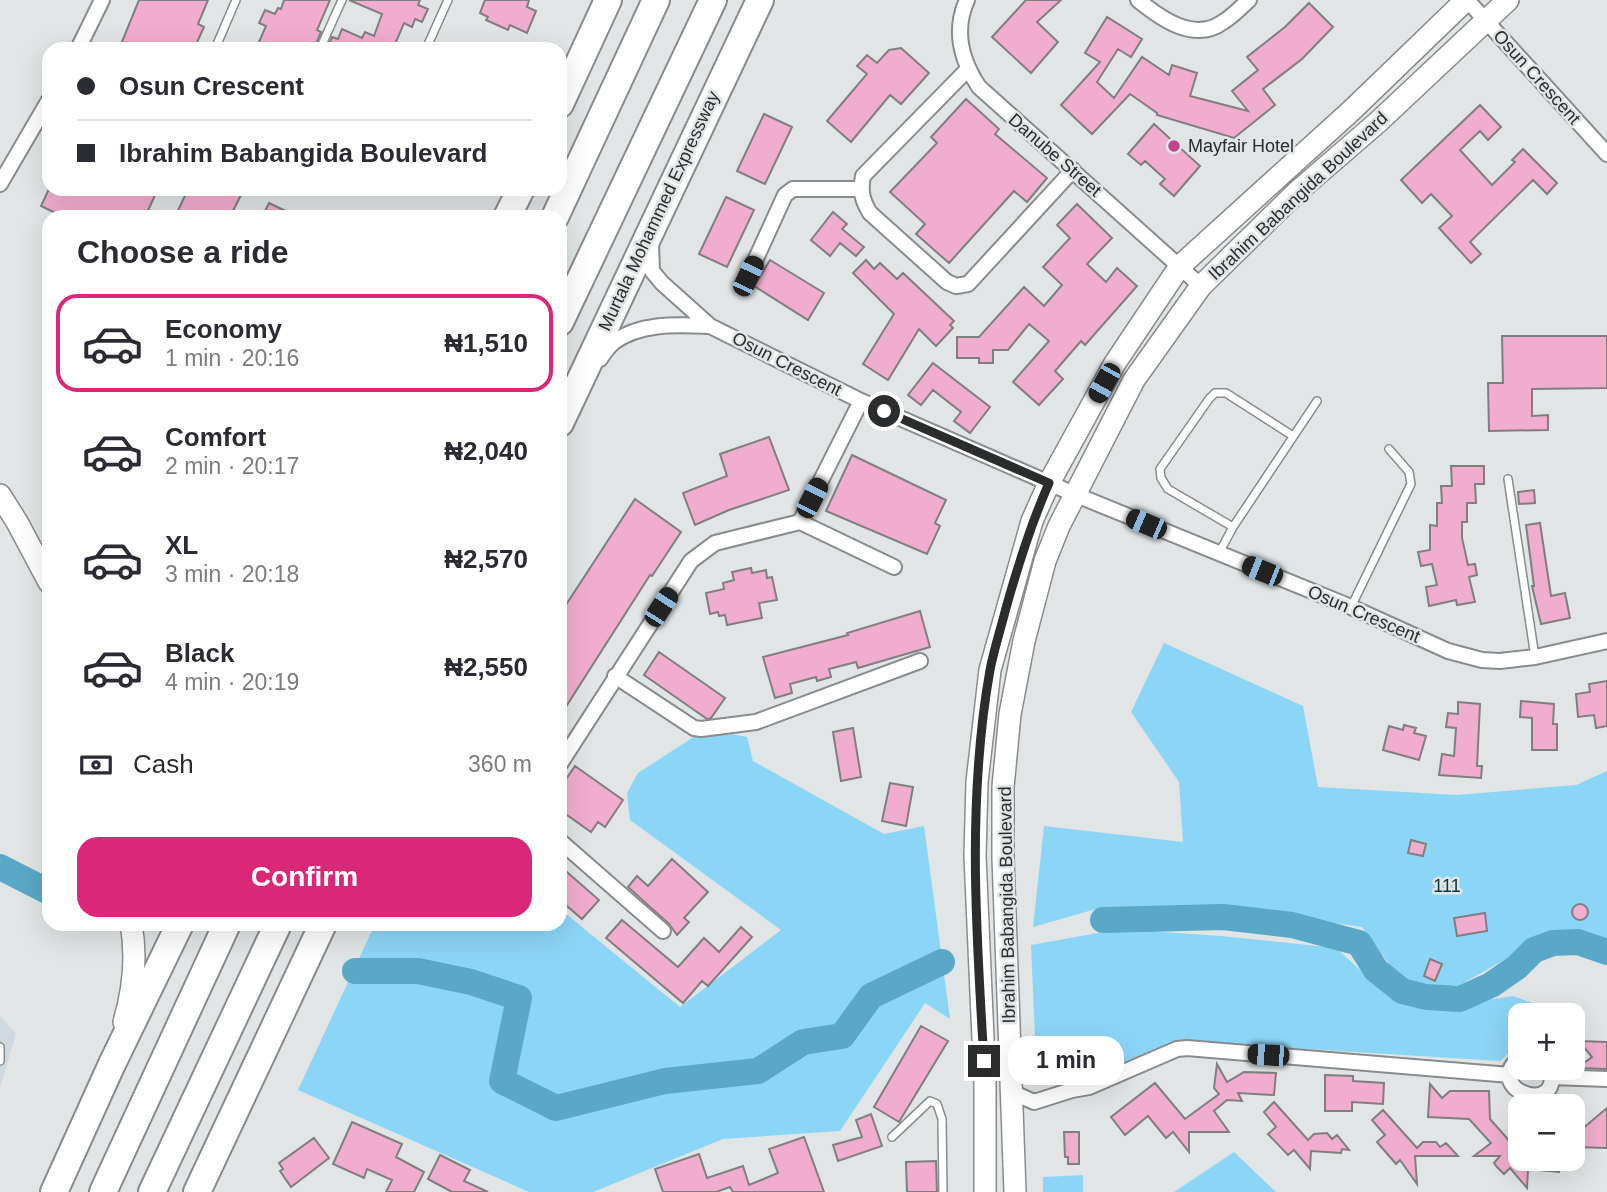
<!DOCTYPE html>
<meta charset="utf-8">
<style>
:root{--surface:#fff;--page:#f2f2f3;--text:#2b2b33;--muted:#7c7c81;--line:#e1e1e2;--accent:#db2777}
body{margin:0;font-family:Arial,sans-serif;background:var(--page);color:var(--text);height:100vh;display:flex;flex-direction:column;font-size:26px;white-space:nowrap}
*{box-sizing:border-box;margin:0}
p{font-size:23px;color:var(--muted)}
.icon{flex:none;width:38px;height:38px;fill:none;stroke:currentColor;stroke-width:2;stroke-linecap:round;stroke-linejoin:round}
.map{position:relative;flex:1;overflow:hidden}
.sheet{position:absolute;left:42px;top:210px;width:525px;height:721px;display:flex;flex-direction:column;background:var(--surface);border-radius:21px;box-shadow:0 7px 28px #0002}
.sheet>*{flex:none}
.hud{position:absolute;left:42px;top:42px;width:525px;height:154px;border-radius:21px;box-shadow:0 7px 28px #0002;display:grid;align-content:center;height:154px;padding:0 35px;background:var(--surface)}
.controls{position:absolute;left:1508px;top:1003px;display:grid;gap:14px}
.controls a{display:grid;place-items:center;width:77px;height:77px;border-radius:14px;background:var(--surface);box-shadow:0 7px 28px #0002;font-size:35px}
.end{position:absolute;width:32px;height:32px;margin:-16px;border:9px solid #2b2c2d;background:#fff;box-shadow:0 0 0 4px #fff}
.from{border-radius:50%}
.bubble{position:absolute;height:49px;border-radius:21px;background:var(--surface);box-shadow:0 7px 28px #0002;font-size:23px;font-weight:800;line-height:49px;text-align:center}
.car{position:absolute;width:21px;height:42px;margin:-21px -10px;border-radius:9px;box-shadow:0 0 5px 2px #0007;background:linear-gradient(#222 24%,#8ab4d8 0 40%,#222 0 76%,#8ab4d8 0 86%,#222 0)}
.hud b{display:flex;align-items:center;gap:24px;height:66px;font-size:26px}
.hud b+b{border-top:2px solid var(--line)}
.hud i{width:18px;height:18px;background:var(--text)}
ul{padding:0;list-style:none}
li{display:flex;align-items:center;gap:21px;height:98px;margin:0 14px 10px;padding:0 21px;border:4px solid transparent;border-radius:21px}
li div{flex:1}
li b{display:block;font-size:26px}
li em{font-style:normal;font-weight:800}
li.selected{border-color:var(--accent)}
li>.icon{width:63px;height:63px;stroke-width:1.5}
h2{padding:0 35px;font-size:32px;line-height:84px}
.pay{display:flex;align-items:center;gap:18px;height:77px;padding:0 35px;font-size:26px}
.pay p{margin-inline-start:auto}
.cta{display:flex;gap:14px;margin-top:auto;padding:14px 35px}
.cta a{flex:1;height:80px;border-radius:21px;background:var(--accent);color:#fff;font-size:28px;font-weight:800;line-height:80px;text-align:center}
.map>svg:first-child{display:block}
.built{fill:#cfd9de}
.green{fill:#8bd6f7}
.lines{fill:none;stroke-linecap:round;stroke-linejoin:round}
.river{stroke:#5aa8c8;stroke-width:26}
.building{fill:#f1adcd;stroke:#817e7f;stroke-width:2}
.lane-casing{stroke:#898c8e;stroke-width:10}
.street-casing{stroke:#898c8e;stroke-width:18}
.secondary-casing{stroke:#898c8e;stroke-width:24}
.highway-casing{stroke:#898c8e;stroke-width:30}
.lane{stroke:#fff;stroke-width:7}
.street{stroke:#fff;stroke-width:14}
.secondary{stroke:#fff;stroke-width:21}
.highway{stroke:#fff;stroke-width:26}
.route{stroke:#2b2c2d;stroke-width:9}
.poi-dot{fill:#c5438c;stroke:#e1e5e6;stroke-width:2.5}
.labels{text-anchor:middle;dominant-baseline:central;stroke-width:5;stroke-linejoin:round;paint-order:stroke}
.street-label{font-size:18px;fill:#2b2c2d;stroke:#e1e5e6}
.poi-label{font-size:18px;fill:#2b2c2d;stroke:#e1e5e6;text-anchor:start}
.park-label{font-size:18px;fill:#103442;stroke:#e1e5e6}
</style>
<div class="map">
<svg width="1607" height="1192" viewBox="0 0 1607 1192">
<rect width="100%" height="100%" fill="#e1e5e6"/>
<path class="built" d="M0 1016 16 1034 0 1087Z"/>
<path class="green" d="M1164 643 1303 706 1318 787 1457 795 1576 785 1607 771V941L1553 932 1460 985 1421 988 1395 972 1362 927 1220 906 1103 907 1033 927 1044 826 1183 842 1179 782 1131 712Z
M706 729 747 737 753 761 884 834 924 826 950 1019 925 1003 840 1131 723 1139 593 1192H529L298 1090 375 924H560V909L680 1007 781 930 630 820 627 793 638 773Z
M1120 929 1221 936 1336 948 1369 978 1424 1010 1513 996 1565 1015H1521V1044L1500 1061 1179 1041 1090 1075 1037 1084 1031 945Z
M1234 1152 1276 1192H1174Z
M1083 1175V1192H1043V1177Z"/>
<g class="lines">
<path class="river" d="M0 867 49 892
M1103 920 1223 917 1292 925 1359 943 1376 970 1402 991 1426 997 1460 999 1491 985 1517 967 1534 950 1553 943 1578 942 1607 952
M355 971H418L471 982 519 998 502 1081 556 1108 665 1081 758 1071 803 1042 842 1036 871 996 942 962"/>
</g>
<path class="building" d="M139 0H208L198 24 204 27 194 49H119Z
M284 0H330L317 30 321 32 314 49H256L266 26 259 23 265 10 275 14 278 8 281 9Z
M349 0H420L418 5 428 9 422 22 415 19 412 27 404 23 393 49H327L332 37 338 39 342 29 362 38 365 32 374 36 382 14Z
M485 0H529L527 7 536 11 527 33 510 25 508 30 486 20 488 17 480 13Z
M1026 0H1061L1037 22 1058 42 1031 73 992 37Z
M1309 3 1333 27 1302 59 1263 89 1275 105 1234 138 1157 115V113L1130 94 1092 134 1061 105 1100 62 1085 53 1107 17 1142 39 1131 57 1118 49 1097 82 1114 98 1142 57 1169 75 1172 65 1197 73 1190 96 1248 111 1232 91 1258 70 1247 57 1285 27Z
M901 48 929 73 901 104 890 95 851 142 827 121 867 74 857 66 867 55 877 63 889 50Z
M966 99 999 129 995 134 1047 178 1027 202 1014 191 949 263 916 234 925 224 890 192 937 143 931 137Z
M1480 105 1501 127 1488 140 1480 131 1460 150 1492 185 1515 162 1512 160 1523 149 1557 183 1547 194 1533 180 1470 242 1481 254 1471 263 1439 228 1452 216 1431 194 1422 203 1401 180Z
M764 114 792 127 765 184 737 171Z
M1154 124 1200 166 1174 196 1160 184 1165 179 1145 161 1141 165 1128 154Z
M49 189H158L145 217 132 213 130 217H64L41 206Z
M188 189H244L230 217H175Z
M726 197 754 210 727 267 699 254Z
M269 203 298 217H262Z
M1077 204 1112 238 1087 264 1106 282 1117 268 1137 286 1085 345 1081 341 1055 371 1063 379 1039 405 1013 382 1049 341 1029 324 1008 350H993V363H979V358H957V337H979L1024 287 1044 306 1062 285 1043 267 1070 238 1057 225Z
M833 212 847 224 842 229 864 247 856 256 840 243 830 256 811 240Z
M770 260 824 293 808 320 754 286Z
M866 260 874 269 880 263 897 279 903 273 954 321 950 325 953 328 936 346 919 329 888 380 863 364 894 314 853 273Z
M1502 336H1607V388L1532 389V416L1548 415V430L1489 431 1488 383H1503Z
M933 363 990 407 970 433 954 421 961 412 933 390 921 405 908 395Z
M769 437 789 490 729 510 695 525 683 493 727 476 720 454Z
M852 455 946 500 935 523 940 526 927 554 826 511Z
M1451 466H1484V484H1475L1476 503H1467V522H1462V538L1468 565 1475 564 1477 575 1469 577 1475 602 1457 605 1456 600 1429 606 1426 587 1437 585 1432 564 1421 566 1418 552 1430 550V525L1437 526V503H1442L1441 486H1452Z
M1534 490 1535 503 1519 504 1518 492Z
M635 499 681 532 652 576 650 575 560 716V614Z
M1540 523 1551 596 1565 593 1570 618 1541 624 1532 586H1534L1526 525Z
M751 568 752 573 766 570 767 578 772 577 777 600 759 603 762 618 727 625 725 615 719 616 718 612 710 614 706 593 724 589 723 583 734 580 732 572Z
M920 611 930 647 858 668 856 662 829 669 831 677 817 681 816 677 790 684 792 693 775 698 763 657 848 635 847 633Z
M659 652 725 698 711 718 707 719 644 675Z
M1607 681V726L1596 728 1594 715 1578 717 1576 694 1590 692 1589 684Z
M1521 701 1554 704 1553 724H1557V750H1532V718L1520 717Z
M1458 702 1480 704 1477 766H1482L1481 778 1439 775 1442 754 1454 756 1456 728 1446 727 1448 713 1458 714Z
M1404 725 1416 728 1414 733 1426 736 1419 760 1383 750 1389 726 1403 730Z
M853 728 861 777 841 781 833 732Z
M575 766 623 800 605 827 598 822 591 832 560 810 566 801 560 797V788Z
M890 783 913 787 906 826 882 821Z
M1411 840 1426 844 1423 856 1408 853Z
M672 859 708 892 684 918 689 922 677 935 669 924 628 887 637 876 648 886Z
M560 866 599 900 582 919 560 900Z
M1572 912a8 8 0 1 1 16 0a8 8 0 1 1-16 0Z
M1485 913 1487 931 1457 936 1454 918Z
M622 920 678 967 704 938 719 952 741 927 752 937 708 986 702 981 683 1003 606 938Z
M1430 959 1442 964 1435 981 1424 976Z
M921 1026 948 1041 899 1122 874 1107Z
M1579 1041 1607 1042V1069L1577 1068 1592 1057Z
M1217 1064 1227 1082 1244 1072 1276 1073 1274 1095 1238 1093 1242 1101 1227 1100 1214 1111 1229 1132H1189V1152L1173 1132 1166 1138 1148 1116 1125 1135 1111 1117 1155 1083 1185 1119 1219 1094 1214 1088Z
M1325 1075 1353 1076V1081L1384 1083 1383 1104 1352 1102V1111H1325Z
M1430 1084 1442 1098 1450 1091H1489L1490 1119 1521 1154V1158H1559V1172L1528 1169 1527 1188 1510 1168 1504 1174 1497 1167 1494 1163 1500 1156H1474L1491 1143 1469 1119 1428 1117Z
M1274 1102 1308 1140 1314 1134 1327 1133 1332 1139 1337 1135 1349 1150 1342 1149 1341 1153 1311 1151 1310 1169 1294 1150 1288 1155 1268 1134 1276 1127 1264 1112Z
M1607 1108V1148L1573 1147V1122L1581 1130Z
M1383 1110 1417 1148 1423 1142H1436L1440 1147 1446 1143 1458 1156H1415L1417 1184 1400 1160 1396 1164 1377 1142 1385 1135 1372 1120Z
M871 1114 882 1146 838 1161 833 1145 862 1137 856 1120Z
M352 1122 402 1144 396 1157 424 1172 414 1192H386L392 1180 367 1169 364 1178 333 1164Z
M1064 1132H1079V1164H1068V1157H1065Z
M804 1137 824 1192H733L730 1187 716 1192H663L655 1169 699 1154 707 1178 743 1166 749 1185 778 1173 769 1149Z
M314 1138 329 1158 291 1187 280 1171 283 1169 279 1163Z
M440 1155 470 1170 464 1181 488 1192H452L428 1179Z
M936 1161 937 1192H907L906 1162Z"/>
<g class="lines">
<defs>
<path id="lane" d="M215 49 236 0
M320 49 342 0
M426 49 448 0
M1508 479 1535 657
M1233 527 1168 489 1161 478 1160 469 1209 399 1215 393H1226L1293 436
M1219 553 1233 527 1317 401
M1351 607 1411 484 1409 472 1389 449
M0 1047V1061
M892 1137 930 1101 937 1104 942 1119 943 1192"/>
<path id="street" d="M967 0C953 31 961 60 979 87L1201 286
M1138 0C1160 18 1194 43 1223 22 1233 16 1241 7 1249 0
M1467 0 1607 154
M78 49 102 0
M967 70 863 176C860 191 862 200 870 213L947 282 956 286 968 284 1073 170
M0 184 49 100
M651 245 652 271 662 283 710 326 861 401 1074 494 1351 607 1448 651 1482 660 1500 661 1535 657 1607 641
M748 276 785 195 793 189H860
M600 359C604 353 609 346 614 342 641 322 679 325 710 326
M800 522 894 567
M615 676 694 728 701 729 756 722 920 661
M560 764 691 561 715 543 800 522 861 401
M560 841 663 931
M1521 1057C1479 1089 1564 1119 1550 1068
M1552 1077 1607 1079
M1012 1092 1034 1102 1072 1090 1089 1087 1177 1049 1187 1048 1510 1075"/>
<path id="secondary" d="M0 495 17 522 49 582
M124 1022C133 991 137 956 131 924
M985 1192V1084L975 856 977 782 990 670 1032 521 1049 483 1115 363 1180 266 1352 110 1466 0
M1015 1192 1003 858V787L1010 714 1024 641 1045 561 1059 526 1134 380 1201 286 1297 192 1378 122 1508 0"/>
<path id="highway" d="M560 104 608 0
M507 217 521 189
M555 217 656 0
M560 322 713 0
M560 423 760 0
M54 1192 112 1064 180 924
M103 1192 227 924
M152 1192 278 924
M197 1192 323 924"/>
</defs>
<use href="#lane" class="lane-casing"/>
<use href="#street" class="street-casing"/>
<use href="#secondary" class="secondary-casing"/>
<use href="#highway" class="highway-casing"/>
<use href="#lane" class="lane"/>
<use href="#street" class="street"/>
<use href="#secondary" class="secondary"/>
<use href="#highway" class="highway"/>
</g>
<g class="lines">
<path class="route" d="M884 411 1049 483C1031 524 1018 565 1006 608 1001 628 994 649 990 670 967 799 976 931 984 1061"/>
</g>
<circle class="poi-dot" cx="1174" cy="146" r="7"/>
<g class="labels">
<g class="street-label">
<text transform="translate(1537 77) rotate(48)">Osun Crescent</text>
<text transform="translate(1055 155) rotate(41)">Danube Street</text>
<text transform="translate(1298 196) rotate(-43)">Ibrahim Babangida Boulevard</text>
<text transform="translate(659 211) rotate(-65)">Murtala Mohammed Expressway</text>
<text transform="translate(787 364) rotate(27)">Osun Crescent</text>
<text transform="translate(1364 614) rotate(23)">Osun Crescent</text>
<text transform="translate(1007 905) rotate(-91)">Ibrahim Babangida Boulevard</text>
</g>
<g class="poi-label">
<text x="1188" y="146">Mayfair Hotel</text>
</g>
<g class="park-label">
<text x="1447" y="886">111</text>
</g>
</g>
</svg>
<div class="controls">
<a>+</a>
<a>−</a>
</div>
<i class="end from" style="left:884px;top:411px"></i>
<i class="end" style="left:984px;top:1061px"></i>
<div class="bubble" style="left:1008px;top:1036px;width:116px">1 min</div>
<i class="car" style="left:748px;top:276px;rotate:25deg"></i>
<i class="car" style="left:1104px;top:383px;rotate:209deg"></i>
<i class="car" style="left:812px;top:498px;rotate:27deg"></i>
<i class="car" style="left:1146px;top:524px;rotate:293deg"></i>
<i class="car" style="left:1262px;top:571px;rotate:292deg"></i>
<i class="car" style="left:661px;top:607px;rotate:33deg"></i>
<i class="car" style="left:1268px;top:1055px;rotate:274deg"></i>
<div class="hud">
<b><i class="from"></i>Osun Crescent</b>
<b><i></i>Ibrahim Babangida Boulevard</b>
</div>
<section class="sheet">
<h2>Choose a ride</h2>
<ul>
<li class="selected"><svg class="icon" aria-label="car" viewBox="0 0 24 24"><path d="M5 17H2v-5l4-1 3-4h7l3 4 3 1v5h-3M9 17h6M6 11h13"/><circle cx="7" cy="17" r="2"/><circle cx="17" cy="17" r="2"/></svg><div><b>Economy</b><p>1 min · 20:16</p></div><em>₦1,510</em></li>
<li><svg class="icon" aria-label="car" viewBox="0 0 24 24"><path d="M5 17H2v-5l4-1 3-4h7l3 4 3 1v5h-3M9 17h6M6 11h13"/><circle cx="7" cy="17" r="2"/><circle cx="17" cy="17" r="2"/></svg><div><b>Comfort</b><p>2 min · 20:17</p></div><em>₦2,040</em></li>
<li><svg class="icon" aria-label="car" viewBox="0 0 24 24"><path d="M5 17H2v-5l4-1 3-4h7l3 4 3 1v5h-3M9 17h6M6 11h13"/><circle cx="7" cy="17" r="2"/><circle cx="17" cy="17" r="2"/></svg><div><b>XL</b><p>3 min · 20:18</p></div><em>₦2,570</em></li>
<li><svg class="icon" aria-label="car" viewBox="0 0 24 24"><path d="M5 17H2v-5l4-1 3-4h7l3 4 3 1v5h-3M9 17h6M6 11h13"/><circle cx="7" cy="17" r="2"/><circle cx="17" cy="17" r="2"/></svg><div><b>Black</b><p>4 min · 20:19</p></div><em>₦2,550</em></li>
</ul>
<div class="pay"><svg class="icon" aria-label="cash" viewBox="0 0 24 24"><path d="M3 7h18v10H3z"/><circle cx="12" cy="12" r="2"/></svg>Cash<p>360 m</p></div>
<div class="cta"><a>Confirm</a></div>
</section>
</div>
